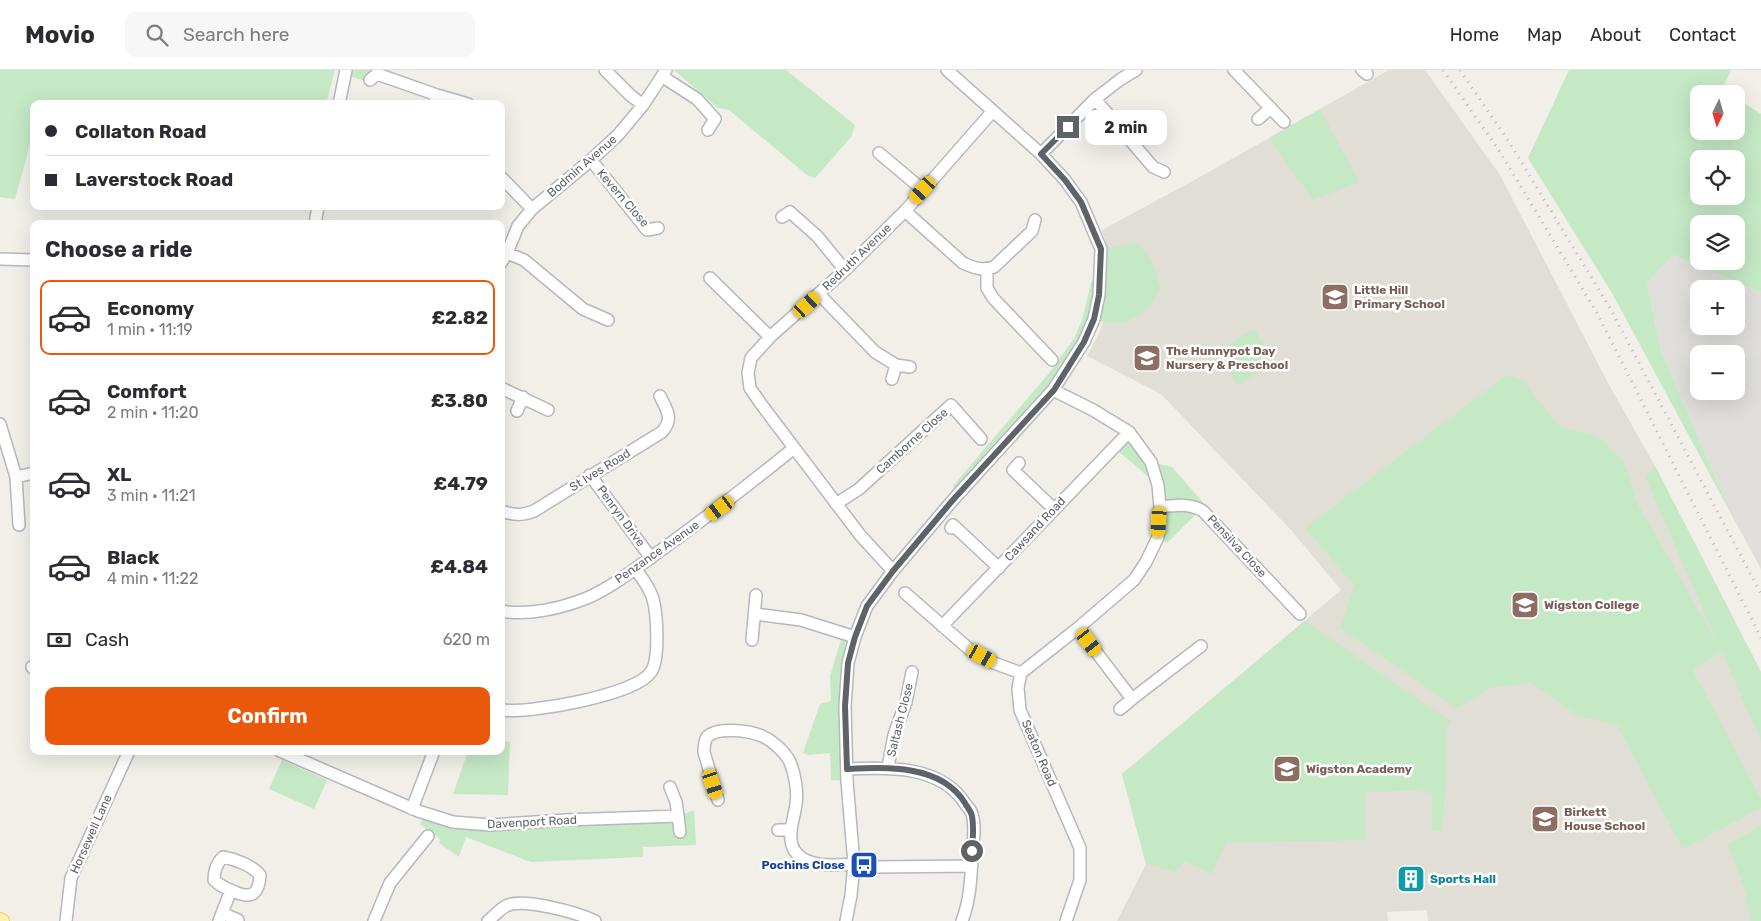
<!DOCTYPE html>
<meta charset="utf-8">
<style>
:root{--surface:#fff;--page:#f7f7f7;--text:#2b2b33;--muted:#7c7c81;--line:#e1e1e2;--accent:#ea580c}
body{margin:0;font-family:Rubik,sans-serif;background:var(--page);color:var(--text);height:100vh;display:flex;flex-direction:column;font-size:19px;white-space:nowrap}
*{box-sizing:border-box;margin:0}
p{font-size:16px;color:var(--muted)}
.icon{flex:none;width:28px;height:28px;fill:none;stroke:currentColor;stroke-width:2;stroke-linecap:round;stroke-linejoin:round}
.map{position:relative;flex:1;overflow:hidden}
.side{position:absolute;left:30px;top:150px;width:475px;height:535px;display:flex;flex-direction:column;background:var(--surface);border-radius:10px;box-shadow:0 5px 20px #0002}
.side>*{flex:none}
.guide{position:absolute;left:30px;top:30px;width:475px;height:110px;border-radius:10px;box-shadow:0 5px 20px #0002;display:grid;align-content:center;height:110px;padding:0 15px;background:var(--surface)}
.needle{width:32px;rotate:185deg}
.buttons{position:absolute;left:1690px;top:15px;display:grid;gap:10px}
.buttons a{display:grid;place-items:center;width:55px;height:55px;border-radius:10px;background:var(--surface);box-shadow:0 5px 20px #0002;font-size:25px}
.end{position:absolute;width:22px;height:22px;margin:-11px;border:6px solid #5f6368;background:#fff;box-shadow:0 0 0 2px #fff}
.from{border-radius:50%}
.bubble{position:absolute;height:35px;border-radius:10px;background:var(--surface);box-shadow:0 5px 20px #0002;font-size:16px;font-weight:700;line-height:35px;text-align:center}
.car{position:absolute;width:15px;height:30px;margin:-15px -8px;border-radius:6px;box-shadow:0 0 4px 1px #0007;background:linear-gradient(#f5c518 24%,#345 0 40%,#f5c518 0 76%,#345 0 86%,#f5c518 0)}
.guide b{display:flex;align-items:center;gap:18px;height:48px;font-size:19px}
.guide b+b{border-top:1px solid var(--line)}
.guide i{width:12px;height:12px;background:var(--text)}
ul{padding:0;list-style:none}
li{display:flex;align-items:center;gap:15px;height:75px;margin:0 10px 8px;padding:0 5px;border:2px solid transparent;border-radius:10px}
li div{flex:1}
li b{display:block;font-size:19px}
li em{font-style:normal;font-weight:700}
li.active{border-color:var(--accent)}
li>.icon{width:45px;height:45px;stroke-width:1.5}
h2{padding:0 15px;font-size:22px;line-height:60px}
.pay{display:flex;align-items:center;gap:12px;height:55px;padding:0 15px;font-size:19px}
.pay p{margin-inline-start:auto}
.action{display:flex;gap:10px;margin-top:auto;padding:10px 15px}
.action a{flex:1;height:58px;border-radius:10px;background:var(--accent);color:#fff;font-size:20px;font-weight:700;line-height:58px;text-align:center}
header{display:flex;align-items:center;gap:30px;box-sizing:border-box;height:70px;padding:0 25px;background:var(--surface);border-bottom:1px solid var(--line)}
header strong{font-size:24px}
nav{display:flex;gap:28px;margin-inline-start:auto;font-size:18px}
.search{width:350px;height:45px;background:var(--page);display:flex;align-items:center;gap:12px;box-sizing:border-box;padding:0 18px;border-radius:10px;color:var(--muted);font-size:19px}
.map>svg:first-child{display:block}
.industrial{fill:#e0deda;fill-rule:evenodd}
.education{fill:#e1ded6}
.green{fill:#c5e8c5;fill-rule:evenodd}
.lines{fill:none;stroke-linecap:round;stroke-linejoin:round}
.minor-casing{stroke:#b5b8bc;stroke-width:14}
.major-casing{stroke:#f2c960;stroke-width:16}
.minor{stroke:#fff;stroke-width:11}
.major{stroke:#fff2af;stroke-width:14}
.rail{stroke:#b6b7b8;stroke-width:3;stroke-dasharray:1 6;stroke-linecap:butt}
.route{stroke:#5f6368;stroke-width:6}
.labels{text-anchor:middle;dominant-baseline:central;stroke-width:5;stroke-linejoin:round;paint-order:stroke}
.street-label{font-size:12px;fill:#5f6368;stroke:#fff}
.education-label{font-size:12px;font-weight:bold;fill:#785e54;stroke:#fff;text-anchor:start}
.transit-label{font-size:12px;font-weight:bold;fill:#164399;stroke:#fff;text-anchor:end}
.culture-label{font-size:12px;font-weight:bold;fill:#0d838f;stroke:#fff;text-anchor:start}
</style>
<header>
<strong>Movio</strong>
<div class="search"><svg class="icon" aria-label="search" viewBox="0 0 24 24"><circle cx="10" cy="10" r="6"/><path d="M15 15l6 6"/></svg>Search here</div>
<nav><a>Home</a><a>Map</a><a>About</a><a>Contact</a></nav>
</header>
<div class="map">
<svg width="1761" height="851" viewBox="0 0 1761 851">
<rect width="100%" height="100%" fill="#f1efe8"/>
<path class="industrial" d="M1673 185 1761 222V499L1730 442 1661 281 1647 213ZM1699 219H1736V256H1699ZM1699 284H1736V321H1699Z"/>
<path class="education" d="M1389 0H1425L1500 105 1608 313 1655 396 1761 602V851H1428L1427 840 1387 842 1388 851H1117L1146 794 1122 704 1341 520 1291 460 1161 324 1087 286 1099 264 1106 243 1108 212 1106 172 1102 160 1200 107Z"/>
<path class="green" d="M0 0H335L326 34H34V60L15 129 0 127Z
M346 0H376L370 10H362L345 5Z
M674 0H786L855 55 851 67 815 108 807 105 729 40 718 38Z
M1569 0H1731L1722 19 1730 24H1699V61H1736V28L1761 44V222L1673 185 1647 213 1661 281 1730 442 1612 223 1528 88ZM1699 89H1736V126H1699ZM1699 154H1736V191H1699Z
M1320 39 1359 112 1313 130 1269 68Z
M1133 173C1152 177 1154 200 1160 217 1158 232 1133 254 1117 253 1110 253 1101 251 1094 249L1068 298 952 431 953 416 1050 302 1075 267 1083 247 1091 213 1101 199V179Z
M1254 259 1275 292 1238 315 1217 282Z
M1507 305 1522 310 1560 357 1577 361 1597 367 1612 379 1625 395 1637 433 1718 574 1645 406 1655 396 1761 602V671L1722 582 1692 599 1761 729V738L1683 779 1617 655 1578 646 1531 613 1490 618 1457 638 1340 558 1354 515 1305 458Z
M1129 362 1151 392 1172 397 1208 438 1196 444 1167 473 1158 467V415L1118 381Z
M1305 551 1451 652 1446 659V709L1442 761H1432V724L1423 720 1365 722V770L1226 773 1212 804 1184 791 1176 802 1146 794 1122 704Z
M843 563 855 567 848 593 847 711 831 710 830 683 808 685 803 683 820 634 831 631 830 606Z
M501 671 510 672 508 725 453 724 468 681H501Z
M282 690 327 710 314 739 269 719Z
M694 740 696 775 643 777V787L531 792 466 767 459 787 439 773 440 769 420 754 424 743 453 752 678 746Z
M1761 756V851H1751L1745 821 1728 774Z"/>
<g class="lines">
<defs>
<path id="minor" d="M605 0 630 25 643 35
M1234 0 1284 52
M1362 0 1367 4
M663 7 697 29 715 49 708 60
M370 10 377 4 437 25
M1095 29 1153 97 1164 102
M339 34 346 0
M434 34 437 25 468 34
M1258 49 1271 38
M879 83 923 120
M1041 84 1095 29 1121 9 1136 0
M591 90 647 160 658 158
M501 107 532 139
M905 141 963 193C974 198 982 201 994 197L1032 161 1035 150
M782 147 790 142 817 166 845 200
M315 154 318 136
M507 183 524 190 583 239 608 250
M0 189 34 190
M501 193 507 183 518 156 532 139 591 90 618 65 643 35 666 0
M987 199V218L993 228 1052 290
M710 208 770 267
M819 224 875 282 896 295 910 297
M892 309 896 295
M501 318 548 340
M1053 320 1093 340 1129 362 1151 392 1158 415 1160 437 1158 467 1146 492 1134 510 1078 558 1021 603 1018 618 1020 640 1080 778V810L1066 851
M517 341 523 327
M0 354 16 407 19 455
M1019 393 1013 400 1054 439
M590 405 651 488
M16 407 34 403
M836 434 859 419 951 335 981 369
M1160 437C1176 435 1189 433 1203 441L1300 544
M501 441C514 445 521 446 534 441L662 362C674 348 667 341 660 326
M951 458 953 455 999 498
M893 501 860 465 761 334 750 318 748 303 751 288 770 267 845 200 905 141 992 42
M905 523 969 579 994 593 1021 603
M501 541C529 546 562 538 587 528 614 516 640 495 664 478 708 446 751 413 794 378
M755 544 801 550 855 567
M942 556 1129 362
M1078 558 1132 629 1201 576
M752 570 756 525
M32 597 34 599
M1120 639 1132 629
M501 640C529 644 636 625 651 602 660 589 657 544 653 529 650 518 642 509 636 499
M280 681 418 741 453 752 490 755 565 750 678 746 676 732 670 717
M888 697 894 665 906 632 912 602
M847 699C888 697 942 695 966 735 968 737 971 741 972 744 976 757 973 774 972 787 971 809 970 830 962 851
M718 730 704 682C704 677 704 672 707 667 717 656 750 661 762 666 773 671 785 682 790 692 795 704 798 722 796 734 794 751 784 771 798 785 812 798 837 795 854 794
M412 739 434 681
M678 746 680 762
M778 760H791
M223 787C235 789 253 796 260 805 259 824 252 829 235 822 227 819 220 816 214 810 214 801 216 794 223 787Z
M874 797 972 796
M222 843 238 850
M66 851 71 808 129 681
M219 851 231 820
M374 851 390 813 428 766
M488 851C494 846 500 839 506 836 523 827 578 843 595 851
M846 851 851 825 854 794 847 711 845 636 848 593 855 567 867 536 893 501 952 431 1053 320 1084 272 1094 249 1099 225 1101 179 1081 132 1065 110 1041 84 947 0"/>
<path id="major" d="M0 850 2 851"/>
</defs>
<use href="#minor" class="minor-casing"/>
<use href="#major" class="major-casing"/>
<use href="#minor" class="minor"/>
<use href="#major" class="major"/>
<path class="rail" d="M1443 0 1500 82 1598 245 1761 568
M1460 0 1511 75 1610 238 1761 524"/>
</g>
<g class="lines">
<path class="route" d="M972 781C973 770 974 757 972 746 971 741 967 737 965 733 941 694 886 697 847 699L845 636 848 593 855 567 867 536 893 501 952 431 1054 320 1084 272 1094 249 1099 225 1101 179 1081 132 1065 110 1041 84 1068 57"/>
</g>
<defs>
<symbol id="school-square" viewBox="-11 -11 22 22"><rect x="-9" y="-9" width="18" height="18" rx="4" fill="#8d6e63" stroke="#fff"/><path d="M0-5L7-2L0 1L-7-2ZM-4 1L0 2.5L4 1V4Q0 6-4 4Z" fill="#fff"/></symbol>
<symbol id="bus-square" viewBox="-11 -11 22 22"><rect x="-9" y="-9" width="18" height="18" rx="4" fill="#1a4fb4" stroke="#fff"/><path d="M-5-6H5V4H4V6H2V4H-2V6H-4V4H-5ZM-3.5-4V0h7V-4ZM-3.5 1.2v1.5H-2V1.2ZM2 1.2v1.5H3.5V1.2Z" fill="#fff"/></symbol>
<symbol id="building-square" viewBox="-11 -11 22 22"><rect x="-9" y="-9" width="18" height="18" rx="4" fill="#0f9aa8" stroke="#fff"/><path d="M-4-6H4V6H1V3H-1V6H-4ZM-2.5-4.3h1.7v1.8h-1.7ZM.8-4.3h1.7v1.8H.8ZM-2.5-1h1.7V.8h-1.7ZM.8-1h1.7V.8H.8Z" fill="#fff"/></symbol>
</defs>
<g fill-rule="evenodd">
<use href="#school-square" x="1319" y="211" width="32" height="32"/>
<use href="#school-square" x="1131" y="272" width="32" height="32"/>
<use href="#school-square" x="1509" y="519" width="32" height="32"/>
<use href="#school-square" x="1271" y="683" width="32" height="32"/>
<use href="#school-square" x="1529" y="733" width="32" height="32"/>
<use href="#bus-square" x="848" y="779" width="32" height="32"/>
<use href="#building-square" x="1395" y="793" width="32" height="32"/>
</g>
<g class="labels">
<g class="street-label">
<text transform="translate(582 96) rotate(-41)">Bodmin Avenue</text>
<text transform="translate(623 128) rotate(49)">Kevern Close</text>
<text transform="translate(857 187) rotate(-44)">Redruth Avenue</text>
<text transform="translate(912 371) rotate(-42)">Camborne Close</text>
<text transform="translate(600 400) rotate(-32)">St Ives Road</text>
<text transform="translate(621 446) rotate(54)">Penryn Drive</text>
<text transform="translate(1035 459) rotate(-47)">Cawsand Road</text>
<text transform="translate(1237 476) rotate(47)">Pensilva Close</text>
<text transform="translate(657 482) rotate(-35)">Penzance Avenue</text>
<text transform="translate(900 650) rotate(-76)">Saltash Close</text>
<text transform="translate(1039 683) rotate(67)">Seaton Road</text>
<text transform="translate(532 752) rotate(-3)">Davenport Road</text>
<text transform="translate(91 764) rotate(-66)">Horsewell Lane</text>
</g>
<g class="education-label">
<text x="1354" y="220">Little Hill<tspan x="1354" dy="14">Primary School</tspan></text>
<text x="1166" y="281">The Hunnypot Day<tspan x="1166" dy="14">Nursery &amp; Preschool</tspan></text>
<text x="1544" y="535">Wigston College</text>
<text x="1306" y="699">Wigston Academy</text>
<text x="1564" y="742">Birkett<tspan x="1564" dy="14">House School</tspan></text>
</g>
<g class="transit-label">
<text x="845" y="795">Pochins Close</text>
</g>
<g class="culture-label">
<text x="1430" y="809">Sports Hall</text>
</g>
</g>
</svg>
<div class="buttons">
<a><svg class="needle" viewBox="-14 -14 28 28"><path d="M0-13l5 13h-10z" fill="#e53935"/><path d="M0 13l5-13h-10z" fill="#7c7c81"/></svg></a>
<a><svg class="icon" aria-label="locate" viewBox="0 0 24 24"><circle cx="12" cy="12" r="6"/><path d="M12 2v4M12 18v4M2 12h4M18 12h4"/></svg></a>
<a><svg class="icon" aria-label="layers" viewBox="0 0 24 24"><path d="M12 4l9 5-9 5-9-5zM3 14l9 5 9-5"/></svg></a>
<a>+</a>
<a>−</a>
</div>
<i class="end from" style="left:972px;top:781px"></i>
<i class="end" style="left:1068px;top:57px"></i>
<div class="bubble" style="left:1085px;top:40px;width:82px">2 min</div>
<i class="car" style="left:923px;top:120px;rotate:222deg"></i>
<i class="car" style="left:807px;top:235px;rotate:48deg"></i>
<i class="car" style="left:720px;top:438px;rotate:234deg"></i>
<i class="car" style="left:1159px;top:452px;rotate:184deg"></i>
<i class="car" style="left:1089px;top:572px;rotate:143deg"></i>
<i class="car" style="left:982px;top:586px;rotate:119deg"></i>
<i class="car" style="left:713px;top:714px;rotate:162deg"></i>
<div class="guide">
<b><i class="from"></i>Collaton Road</b>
<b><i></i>Laverstock Road</b>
</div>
<section class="side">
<h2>Choose a ride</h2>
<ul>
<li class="active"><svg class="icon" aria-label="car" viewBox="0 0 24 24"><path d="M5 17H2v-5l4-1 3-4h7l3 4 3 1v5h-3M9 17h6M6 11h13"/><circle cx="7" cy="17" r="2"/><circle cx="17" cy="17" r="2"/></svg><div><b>Economy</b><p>1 min · 11:19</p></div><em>£2.82</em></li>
<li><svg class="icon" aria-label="car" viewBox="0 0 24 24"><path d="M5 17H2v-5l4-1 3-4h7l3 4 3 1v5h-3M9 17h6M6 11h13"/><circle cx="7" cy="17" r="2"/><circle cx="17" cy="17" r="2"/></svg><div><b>Comfort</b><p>2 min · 11:20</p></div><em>£3.80</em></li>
<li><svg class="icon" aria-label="car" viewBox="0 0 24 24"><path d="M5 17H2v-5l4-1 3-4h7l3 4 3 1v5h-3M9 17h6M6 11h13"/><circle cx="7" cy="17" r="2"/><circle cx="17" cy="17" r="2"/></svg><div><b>XL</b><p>3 min · 11:21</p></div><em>£4.79</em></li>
<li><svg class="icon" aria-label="car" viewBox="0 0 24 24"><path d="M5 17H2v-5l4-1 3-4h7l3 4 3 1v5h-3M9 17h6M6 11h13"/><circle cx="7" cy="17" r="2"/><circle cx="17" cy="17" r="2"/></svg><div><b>Black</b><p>4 min · 11:22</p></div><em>£4.84</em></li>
</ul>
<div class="pay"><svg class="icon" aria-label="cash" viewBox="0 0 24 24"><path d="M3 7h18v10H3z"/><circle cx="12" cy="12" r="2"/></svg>Cash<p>620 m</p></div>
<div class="action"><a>Confirm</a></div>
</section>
</div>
